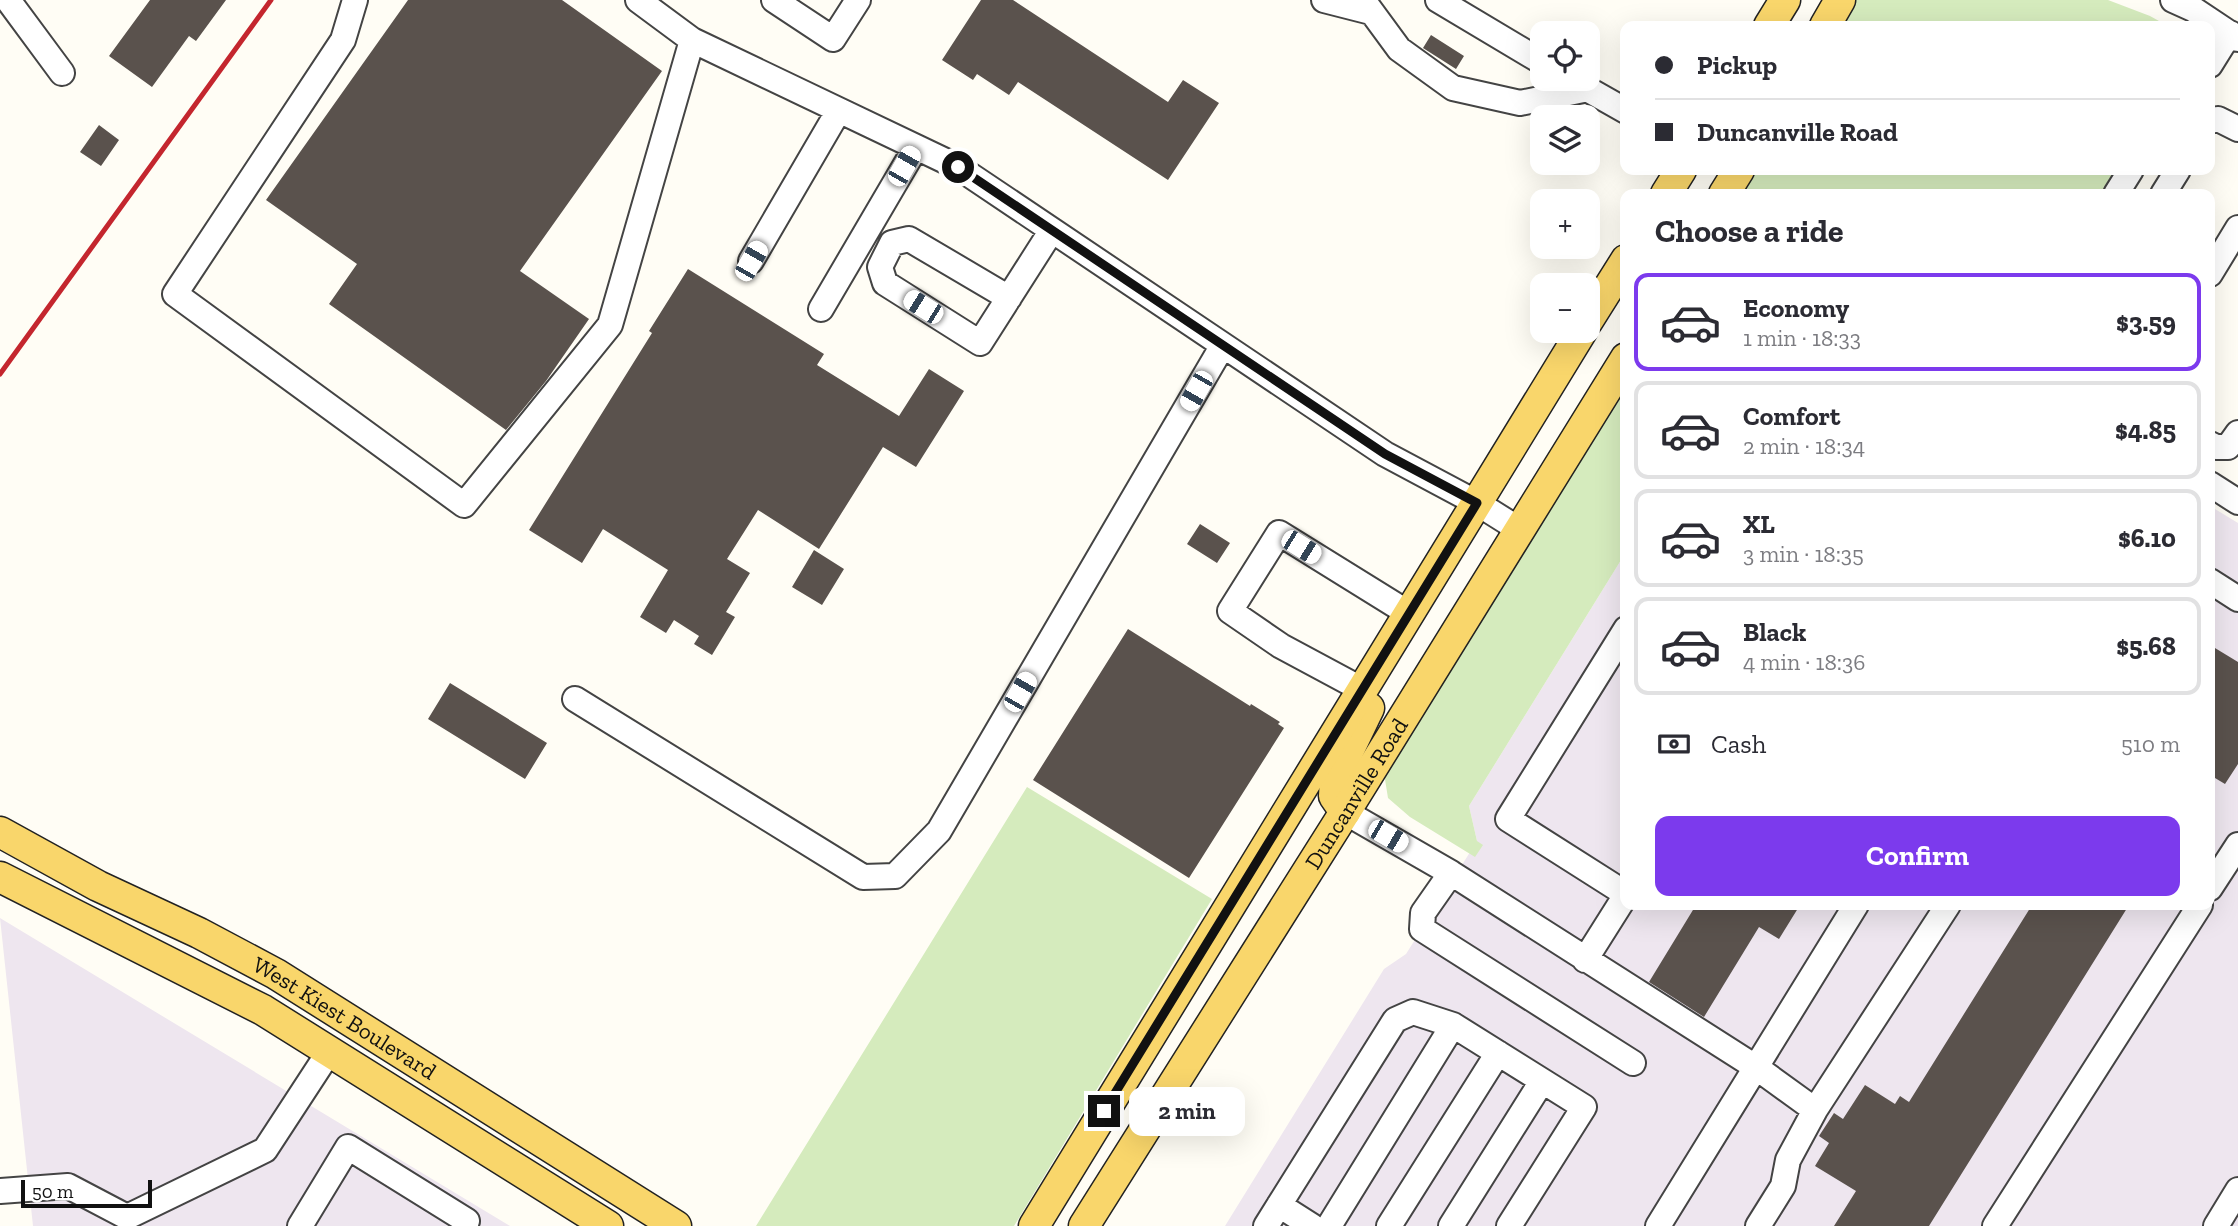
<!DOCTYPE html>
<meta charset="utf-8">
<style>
:root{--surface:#fff;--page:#f7f7f7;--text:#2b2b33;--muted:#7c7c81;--line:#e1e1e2;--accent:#7c3aed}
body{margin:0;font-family:"Zilla Slab",serif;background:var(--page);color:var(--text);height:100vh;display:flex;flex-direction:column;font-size:26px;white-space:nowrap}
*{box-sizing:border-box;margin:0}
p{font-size:23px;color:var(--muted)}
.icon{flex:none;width:38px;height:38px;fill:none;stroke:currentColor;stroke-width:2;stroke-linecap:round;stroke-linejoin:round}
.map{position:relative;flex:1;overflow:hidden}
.sheet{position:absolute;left:1620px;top:189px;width:595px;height:721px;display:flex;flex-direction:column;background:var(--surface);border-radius:14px;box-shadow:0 7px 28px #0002}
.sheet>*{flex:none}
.guide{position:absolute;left:1620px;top:21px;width:595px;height:154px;border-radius:14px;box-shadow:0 7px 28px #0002;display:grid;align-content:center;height:154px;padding:0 35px;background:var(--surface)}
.controls{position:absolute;left:1530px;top:21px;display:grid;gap:14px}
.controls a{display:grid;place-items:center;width:70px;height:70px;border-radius:14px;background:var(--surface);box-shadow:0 7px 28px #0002;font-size:35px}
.scale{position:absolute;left:21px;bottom:18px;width:131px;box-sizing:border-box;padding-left:7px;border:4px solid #111;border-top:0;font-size:19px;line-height:24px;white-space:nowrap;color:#111;-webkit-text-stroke:5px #fff;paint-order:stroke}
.end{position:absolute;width:32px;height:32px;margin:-16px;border:9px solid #111;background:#fff;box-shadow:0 0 0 4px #fff}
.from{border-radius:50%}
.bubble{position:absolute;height:49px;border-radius:14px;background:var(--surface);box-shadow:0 7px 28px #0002;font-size:23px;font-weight:700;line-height:49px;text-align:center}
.car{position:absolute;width:21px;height:42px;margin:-21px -10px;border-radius:9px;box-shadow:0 0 5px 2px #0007;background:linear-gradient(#fff 24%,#345 0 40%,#fff 0 76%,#345 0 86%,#fff 0)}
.guide b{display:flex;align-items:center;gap:24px;height:66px;font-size:26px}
.guide b+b{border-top:2px solid var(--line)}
.guide i{width:18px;height:18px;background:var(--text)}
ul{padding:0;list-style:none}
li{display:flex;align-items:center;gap:21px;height:98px;margin:0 14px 10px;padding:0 21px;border:4px solid var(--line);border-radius:14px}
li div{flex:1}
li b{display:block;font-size:26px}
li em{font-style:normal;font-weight:700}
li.current{border-color:var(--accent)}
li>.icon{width:63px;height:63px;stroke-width:1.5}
h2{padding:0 35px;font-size:32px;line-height:84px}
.pay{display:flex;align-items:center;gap:18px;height:77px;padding:0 35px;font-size:26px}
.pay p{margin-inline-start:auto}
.button{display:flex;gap:14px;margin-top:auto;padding:14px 35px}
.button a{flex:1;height:80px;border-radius:14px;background:var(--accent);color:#fff;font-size:28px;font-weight:700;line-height:80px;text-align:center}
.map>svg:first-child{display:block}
.industrial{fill:#eee6ef}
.green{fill:#d5ebbd}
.building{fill:#5a524d}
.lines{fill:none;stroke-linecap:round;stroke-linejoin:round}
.minor-casing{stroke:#444;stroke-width:28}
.major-casing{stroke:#222;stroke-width:33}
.minor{stroke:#fff;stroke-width:24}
.major{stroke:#f9d66b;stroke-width:30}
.rail{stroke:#c4262e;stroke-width:5}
.route{stroke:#111;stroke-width:9}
.labels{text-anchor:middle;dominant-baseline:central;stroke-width:7;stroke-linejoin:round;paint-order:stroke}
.street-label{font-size:23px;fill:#111;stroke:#fff}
</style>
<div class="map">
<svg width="2238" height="1226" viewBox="0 0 2238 1226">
<rect width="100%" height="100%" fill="#fffdf5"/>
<path class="industrial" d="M2210 506 2238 523V1226H1225L1384 969 1406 954 1477 841 1469 806 1626 552V905H2210Z
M0 918 510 1226H33Z"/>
<path class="green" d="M1856 0H2108L2150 16 2168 26H1840Z
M1752 170H2115L2100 194H1737Z
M1626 374V552L1469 806 1477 841 1483 845 1475 857 1410 817 1388 798 1383 767Z
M1027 787 1212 899 1014 1226H756Z"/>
<path class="building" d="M150 0H226L196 41 189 36 152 87 109 56Z
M408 0H562L662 71 520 271 589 319 546 381 506 430 329 304 357 264 266 200Z
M981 0H1013L1168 102 1183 80 1219 103 1168 180 1018 82 1009 95 977 74 973 80 942 60Z
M1431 35 1464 56 1456 69 1423 48Z
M99 125 119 140 101 166 80 152Z
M688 269 824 354 817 365 899 416 929 369 964 391 916 467 883 447 819 549 758 510 727 559 750 573 726 612 735 617 712 655 694 644 699 636 674 620 666 633 640 617 668 570 603 529 582 563 529 530 652 333 649 331Z
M1200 524 1230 543 1217 563 1187 544Z
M814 550 844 569 822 605 792 587Z
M1128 629 1250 706 1251 704 1280 722 1278 724 1284 728 1189 878 1033 780Z
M2210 645 2238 662V764L2225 784 2210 775Z
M450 683 547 743 525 779 428 719Z
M1696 905H1800L1779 939 1759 927 1704 1017 1649 982Z
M2032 905H2129L1929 1226H1834L1856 1191 1815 1166 1829 1143 1819 1136 1834 1113 1843 1119 1865 1085 1895 1104 1900 1096 1909 1102Z"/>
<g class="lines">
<defs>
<path id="minor" d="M8 0 62 73
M355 0 343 40 175 294 464 505 610 325 692 40
M638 0 692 40 958 167 1385 454 1477 503 1520 530
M774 0 833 39 858 0
M1324 0 1371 12
M1363 0 1399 49 1453 88 1520 103 1588 89
M1438 0 1542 62
M2173 0 2193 9 2238 39
M2210 65 2230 33
M1573 81 1626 111
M2210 121 2218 119 2238 129
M2116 194 2131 170
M2163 194 2178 170
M751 261 839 110
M2210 274 2238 228
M1009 298 909 239 892 243 880 267 885 283 980 343 1052 230
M821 309 916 147
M2210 444 2216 447H2228L2238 433
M2210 484 2238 502
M2210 581 2238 599
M1626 629 1508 819 1626 894
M1363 690 1281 646 1230 611 1279 533 1408 613
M575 699 863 877 895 876 939 831 1223 345
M1345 812 1451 873 1423 913 1422 929 1633 1063
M1451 873 1757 1068 1815 1110 1788 1160 1783 1186 1758 1226
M2210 888 2238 845
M1585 960 1626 895
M1815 1110 1948 905
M0 1191 68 1186 127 1217 265 1150 329 1052
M1279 1205 1312 1226
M300 1226 348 1147 467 1221 464 1226
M1266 1226 1395 1020 1413 1012 1453 1025 1584 1107 1509 1226
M1329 1226 1453 1025
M1389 1226 1498 1053
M1451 1226 1542 1081
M1658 1226 1856 905
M1995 1226 2200 905
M2216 1226 2238 1190"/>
<g id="major">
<path d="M1769 26 1785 0"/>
<path d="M1825 26 1840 0"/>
<path d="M1666 194 1681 170"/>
<path d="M1724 194 1739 170"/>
<path d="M1587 322 1626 260"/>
<path d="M1345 812 1334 796 1335 779 1369 708"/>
<path id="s1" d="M0 832 98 886 199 933 276 974 676 1226"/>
<path d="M0 877 263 1010 608 1226"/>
<path d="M1034 1226 1582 331"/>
<path id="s2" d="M1084 1226 1345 812 1626 358"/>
</g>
</defs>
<use href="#minor" class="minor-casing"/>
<use href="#major" class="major-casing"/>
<use href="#minor" class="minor"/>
<use href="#major" class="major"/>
<path class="rail" d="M0 374 271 0"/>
</g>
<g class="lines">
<path class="route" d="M958 167 1385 454 1477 503 1104 1111"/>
</g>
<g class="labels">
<g class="street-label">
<text stroke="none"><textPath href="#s2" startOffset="511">Duncanville Road</textPath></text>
<text stroke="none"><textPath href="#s1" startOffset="392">West Kiest Boulevard</textPath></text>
</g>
</g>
</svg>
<div class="controls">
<a><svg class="icon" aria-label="locate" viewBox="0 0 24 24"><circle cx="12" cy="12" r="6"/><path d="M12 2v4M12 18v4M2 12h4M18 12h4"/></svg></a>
<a><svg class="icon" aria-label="layers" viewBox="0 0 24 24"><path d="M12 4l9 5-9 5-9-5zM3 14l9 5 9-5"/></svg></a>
<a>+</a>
<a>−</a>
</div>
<div class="scale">50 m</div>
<i class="end from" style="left:958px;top:167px"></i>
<i class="end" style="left:1104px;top:1111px"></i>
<div class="bubble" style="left:1129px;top:1087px;width:116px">2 min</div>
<i class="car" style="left:904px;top:166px;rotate:30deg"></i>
<i class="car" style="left:751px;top:261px;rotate:30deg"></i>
<i class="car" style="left:923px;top:307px;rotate:302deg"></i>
<i class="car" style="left:1196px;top:391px;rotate:210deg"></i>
<i class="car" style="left:1301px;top:547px;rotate:122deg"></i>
<i class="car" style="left:1020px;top:692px;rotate:30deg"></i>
<i class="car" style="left:1388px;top:836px;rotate:120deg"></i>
<div class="guide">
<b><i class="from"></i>Pickup</b>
<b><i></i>Duncanville Road</b>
</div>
<section class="sheet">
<h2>Choose a ride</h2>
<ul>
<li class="current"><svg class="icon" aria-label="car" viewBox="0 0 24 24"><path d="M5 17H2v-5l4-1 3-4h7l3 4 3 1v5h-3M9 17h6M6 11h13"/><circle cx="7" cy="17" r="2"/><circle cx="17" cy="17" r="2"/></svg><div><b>Economy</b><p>1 min · 18:33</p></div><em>$3.59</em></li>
<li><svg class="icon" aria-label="car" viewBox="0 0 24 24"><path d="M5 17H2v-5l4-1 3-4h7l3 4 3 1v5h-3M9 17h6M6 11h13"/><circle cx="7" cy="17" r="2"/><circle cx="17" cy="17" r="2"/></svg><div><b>Comfort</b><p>2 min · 18:34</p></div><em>$4.85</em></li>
<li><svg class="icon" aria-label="car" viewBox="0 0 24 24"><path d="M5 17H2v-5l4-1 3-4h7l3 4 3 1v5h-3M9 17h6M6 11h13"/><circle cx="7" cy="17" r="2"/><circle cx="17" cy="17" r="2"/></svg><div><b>XL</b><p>3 min · 18:35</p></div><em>$6.10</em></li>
<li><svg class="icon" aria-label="car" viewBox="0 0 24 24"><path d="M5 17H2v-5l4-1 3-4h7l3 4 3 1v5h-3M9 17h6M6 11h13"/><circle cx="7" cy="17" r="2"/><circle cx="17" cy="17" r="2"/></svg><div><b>Black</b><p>4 min · 18:36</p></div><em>$5.68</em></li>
</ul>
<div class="pay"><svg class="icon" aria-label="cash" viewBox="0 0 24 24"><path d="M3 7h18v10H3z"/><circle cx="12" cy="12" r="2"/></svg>Cash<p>510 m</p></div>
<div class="button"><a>Confirm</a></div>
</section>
</div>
